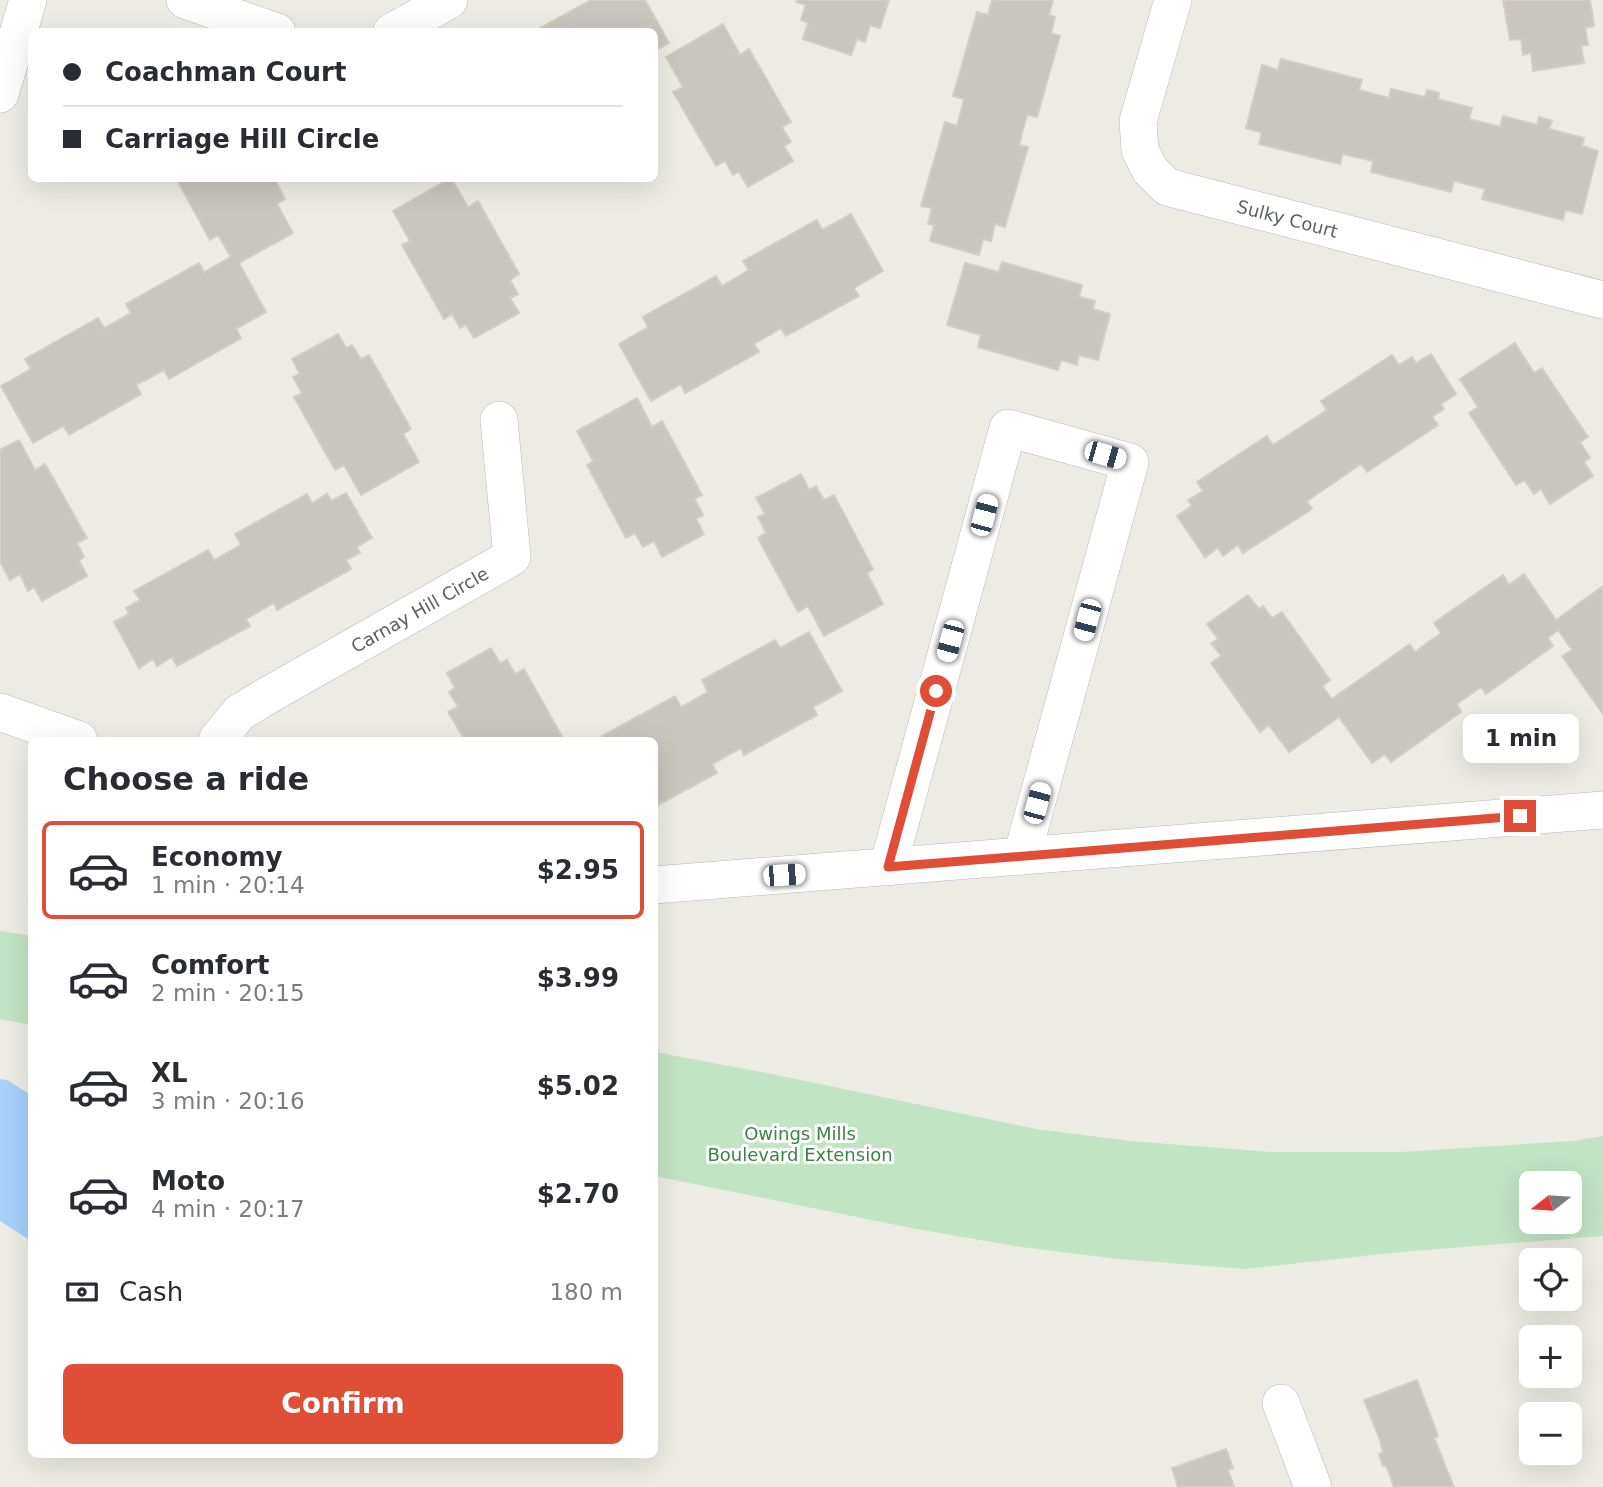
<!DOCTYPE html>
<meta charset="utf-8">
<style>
:root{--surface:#fff;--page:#f2f2f3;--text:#2b2b33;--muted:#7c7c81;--line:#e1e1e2;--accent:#e04e37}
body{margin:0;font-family:"DejaVu Sans",sans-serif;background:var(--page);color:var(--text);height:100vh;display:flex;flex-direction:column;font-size:26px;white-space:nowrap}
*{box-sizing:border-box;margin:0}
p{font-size:23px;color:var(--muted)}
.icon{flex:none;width:38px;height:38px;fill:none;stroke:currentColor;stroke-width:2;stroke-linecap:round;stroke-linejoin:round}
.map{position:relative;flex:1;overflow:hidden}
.panel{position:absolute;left:28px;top:737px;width:630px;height:721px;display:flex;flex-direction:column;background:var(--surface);border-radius:10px;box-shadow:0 7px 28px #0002}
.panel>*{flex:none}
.guide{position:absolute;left:28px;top:28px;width:630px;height:154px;border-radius:10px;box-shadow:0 7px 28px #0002;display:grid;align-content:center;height:154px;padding:0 35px;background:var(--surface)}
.needle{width:46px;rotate:253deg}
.fabs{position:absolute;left:1519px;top:1171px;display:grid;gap:14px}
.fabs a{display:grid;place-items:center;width:63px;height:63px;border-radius:10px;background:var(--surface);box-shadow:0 7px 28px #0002;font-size:35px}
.end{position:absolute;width:32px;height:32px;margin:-16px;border:9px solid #e04e37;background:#fff;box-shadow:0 0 0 4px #fff}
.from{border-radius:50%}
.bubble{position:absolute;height:49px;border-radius:10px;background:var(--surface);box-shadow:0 7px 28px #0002;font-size:23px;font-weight:700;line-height:49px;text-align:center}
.car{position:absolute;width:21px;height:42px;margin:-21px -10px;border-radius:9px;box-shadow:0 0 5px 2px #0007;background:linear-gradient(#fff 24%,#345 0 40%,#fff 0 76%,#345 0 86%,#fff 0)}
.guide b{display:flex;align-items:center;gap:24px;height:66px;font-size:26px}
.guide b+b{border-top:2px solid var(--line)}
.guide i{width:18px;height:18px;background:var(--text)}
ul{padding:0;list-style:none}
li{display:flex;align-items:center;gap:21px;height:98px;margin:0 14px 10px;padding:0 21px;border:4px solid transparent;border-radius:10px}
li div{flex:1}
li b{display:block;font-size:26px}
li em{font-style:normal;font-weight:700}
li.on{border-color:var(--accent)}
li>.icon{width:63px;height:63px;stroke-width:1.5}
h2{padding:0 35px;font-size:32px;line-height:84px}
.pay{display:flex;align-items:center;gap:18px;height:77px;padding:0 35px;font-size:26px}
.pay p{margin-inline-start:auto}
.cta{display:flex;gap:14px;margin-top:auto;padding:14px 35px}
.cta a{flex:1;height:80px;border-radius:10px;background:var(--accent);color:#fff;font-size:28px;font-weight:700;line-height:80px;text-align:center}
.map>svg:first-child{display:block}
.green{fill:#c1e4c3;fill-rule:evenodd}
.water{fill:#a7d1fa}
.building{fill:#c9c6c0;stroke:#d2cec2;stroke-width:2}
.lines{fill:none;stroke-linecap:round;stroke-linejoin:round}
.minor-casing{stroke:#b6b9bd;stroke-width:38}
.minor{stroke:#fff;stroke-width:37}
.route{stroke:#e04e37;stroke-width:9}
.labels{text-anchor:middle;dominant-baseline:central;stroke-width:6;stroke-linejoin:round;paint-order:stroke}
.street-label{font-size:18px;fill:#5c5f63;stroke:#fff}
.park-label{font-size:18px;fill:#3a8441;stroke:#fff}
</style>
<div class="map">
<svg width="1603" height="1487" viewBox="0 0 1603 1487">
<rect width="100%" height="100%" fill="#edece4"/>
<path class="green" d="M0 931 31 936V1025L0 1019Z
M655 1052 767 1073 1036 1129 1130 1141 1271 1152H1402L1572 1141 1603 1136V1236L1401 1252 1245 1269 1118 1259 1015 1246 911 1228 655 1176ZM1531 1183H1570V1222H1531Z"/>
<path class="water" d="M0 1079 7 1080 31 1095V1241L0 1221Z"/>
<path class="building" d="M591 0H645L669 43 654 51V32H533Z
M797 0H889L880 28 870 25 865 42 857 39 851 55 803 39 808 23 801 20 806 5 796 2Z
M992 0H1053L1049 15 1055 17 1051 33 1060 36 1037 117 1027 115 1019 145 1028 147 1005 227 995 224 991 241 983 239 979 255 930 241 934 225 928 224 932 208 921 206 945 122 957 126 964 99 953 96 977 12 988 15Z
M1503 0H1590L1594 26 1585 28 1588 45 1581 46 1584 63 1533 71 1531 53 1523 55 1521 39 1510 40Z
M723 24 740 55 749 49 791 122 782 127 791 142 784 146 793 161 748 187 739 172 733 175 725 161 716 166 673 92 683 87 666 57Z
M1281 59 1362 80 1359 90 1389 98 1391 89 1425 97 1427 90 1439 93 1438 99 1472 108 1469 119 1500 127 1503 116 1537 125 1539 117 1552 121 1549 129 1584 138 1582 146 1598 151 1582 214 1565 210 1563 220 1482 199 1485 189 1454 181 1451 192 1371 172 1373 161 1343 154 1340 164 1259 144 1262 133 1246 128 1262 65 1278 70Z
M176 178H274L285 199 277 204 293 233 239 263 266 312 236 329 241 338 169 379 164 370 136 385 141 394 69 435 63 426 33 443 1 386 31 369 25 359 98 318 104 328 131 313 126 304 199 263 204 272 231 257 218 235 210 240Z
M451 178 468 207 478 201 519 274 510 280 518 294 510 298 519 313 474 338 466 325 460 328 452 314 444 319 402 245 410 241 393 211Z
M851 214 883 271 854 288 859 296 786 336 781 328 754 344 759 352 685 393 681 384 651 401 619 344 648 327 643 317 716 276 722 286 734 279 749 270 743 261 817 220 822 230Z
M1002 262 1082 285 1079 297 1095 301 1093 309 1110 314 1098 360 1079 355 1077 365 1061 360 1058 370 978 347 981 335 947 325 965 263 999 272Z
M338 334 346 348 352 345 361 359 369 355 411 429 403 434 419 462 361 495 344 465 335 470 294 397 302 393 293 377 300 374 292 359Z
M1515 343 1534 373 1542 368 1588 437 1580 442 1590 458 1584 462 1593 476 1550 504 1541 489 1534 494 1525 480 1516 485 1469 413 1478 407 1460 379Z
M1431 354 1456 394 1441 404 1444 409 1432 417 1438 425 1367 472 1361 464 1307 501 1312 509 1243 553 1238 545 1223 556 1218 548 1205 557 1177 516 1192 506 1188 500 1203 491 1197 482 1267 436 1273 445 1327 410 1321 401 1392 355 1399 365 1412 357 1416 363Z
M637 398 652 427 662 421 702 495 695 499 703 515 696 519 704 534 662 557 654 541 643 547 635 533 626 538 587 465 593 461 577 431Z
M19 440 35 470 45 464 87 538 77 543 84 557 79 560 87 576 42 601 34 587 28 591 20 574 10 580 0 562V450Z
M801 474 809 490 816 486 824 500 834 495 873 569 867 573 883 604 824 636 808 606 798 612 758 538 766 533 758 517 765 514 756 498Z
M346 493 372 538 357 547 360 553 346 560 351 569 277 610 274 603 246 619 250 626 177 666 172 657 157 666 153 659 139 668 114 622 129 614 126 608 140 600 134 591 208 550 214 560 241 545 235 534 307 494 312 503 327 494 331 501Z
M1524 574 1556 620 1603 586V714L1562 656 1572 650 1558 630 1548 638 1553 646 1486 694 1481 687 1457 704 1461 712 1391 762 1385 754 1372 763 1339 717 1289 752 1269 725 1260 732 1211 663 1221 656 1211 643 1218 639 1207 624 1248 595 1259 609 1263 606 1272 618 1282 612 1330 680 1322 686 1332 699 1410 644 1415 652 1441 633 1434 623 1503 575 1509 585Z
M809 632 842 691 813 707 817 715 744 755 741 748 712 764 717 773 654 807V740H604L602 736 675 696 681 707 708 692 702 680 775 640 780 648Z
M491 648 500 663 507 660 515 674 524 669 564 740H465L448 712 458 707 449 692 455 688 447 673Z
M1417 1380 1438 1436 1434 1438 1454 1487H1394L1386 1465 1383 1466 1379 1454 1383 1453 1380 1440 1364 1400Z
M1226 1449 1233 1468 1228 1470 1234 1487H1178L1172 1468Z"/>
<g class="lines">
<defs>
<g id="minor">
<path d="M185 0 277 32"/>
<path id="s1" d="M1173 0 1138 121 1140 150 1150 170 1167 187 1603 300"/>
<path d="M392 32 449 0"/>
<path d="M0 94 28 0"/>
<path d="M0 712 79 740"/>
<path id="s2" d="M217 740 239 713 265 697 512 557 499 420"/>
<path d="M888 867 1008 428 1130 462 1022 856"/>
<path d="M654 885 1603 810"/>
<path d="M1281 1403 1313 1487"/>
</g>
</defs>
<use href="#minor" class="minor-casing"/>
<use href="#minor" class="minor"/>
</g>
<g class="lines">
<path class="route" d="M936 691 888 867 1520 816"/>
</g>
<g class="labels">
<g class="street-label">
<text stroke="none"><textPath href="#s1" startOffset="326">Sulky Court</textPath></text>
<text stroke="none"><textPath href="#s2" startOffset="243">Carnay Hill Circle</textPath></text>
</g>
<g class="park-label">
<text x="800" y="1133">Owings Mills<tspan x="800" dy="21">Boulevard Extension</tspan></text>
</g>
</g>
</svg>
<div class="fabs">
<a><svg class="needle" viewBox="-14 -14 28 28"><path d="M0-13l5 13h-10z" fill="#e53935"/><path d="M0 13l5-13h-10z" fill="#7c7c81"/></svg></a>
<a><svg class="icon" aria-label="locate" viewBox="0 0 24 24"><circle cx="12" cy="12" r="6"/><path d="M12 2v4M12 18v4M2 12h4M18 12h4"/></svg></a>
<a>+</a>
<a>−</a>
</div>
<i class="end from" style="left:936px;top:691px"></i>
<i class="end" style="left:1520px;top:816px"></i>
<div class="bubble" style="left:1463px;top:714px;width:116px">1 min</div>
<i class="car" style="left:1105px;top:455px;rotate:106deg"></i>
<i class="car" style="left:984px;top:515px;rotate:15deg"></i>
<i class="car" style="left:1087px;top:620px;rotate:195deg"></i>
<i class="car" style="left:950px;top:641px;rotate:195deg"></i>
<i class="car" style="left:1037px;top:803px;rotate:15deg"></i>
<i class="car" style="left:784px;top:875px;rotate:86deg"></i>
<div class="guide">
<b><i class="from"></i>Coachman Court</b>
<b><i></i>Carriage Hill Circle</b>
</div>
<section class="panel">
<h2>Choose a ride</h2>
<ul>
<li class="on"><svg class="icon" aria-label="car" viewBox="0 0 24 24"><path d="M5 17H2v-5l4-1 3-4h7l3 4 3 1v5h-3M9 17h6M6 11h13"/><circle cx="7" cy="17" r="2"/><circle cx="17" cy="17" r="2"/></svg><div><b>Economy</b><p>1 min · 20:14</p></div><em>$2.95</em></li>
<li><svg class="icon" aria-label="car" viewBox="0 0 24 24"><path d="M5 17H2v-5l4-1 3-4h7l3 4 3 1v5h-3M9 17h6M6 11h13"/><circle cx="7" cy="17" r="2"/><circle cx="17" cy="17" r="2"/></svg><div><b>Comfort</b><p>2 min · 20:15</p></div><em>$3.99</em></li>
<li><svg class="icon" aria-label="car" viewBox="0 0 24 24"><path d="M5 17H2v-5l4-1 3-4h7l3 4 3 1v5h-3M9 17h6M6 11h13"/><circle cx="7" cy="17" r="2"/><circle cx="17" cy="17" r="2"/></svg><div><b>XL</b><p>3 min · 20:16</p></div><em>$5.02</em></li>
<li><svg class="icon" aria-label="car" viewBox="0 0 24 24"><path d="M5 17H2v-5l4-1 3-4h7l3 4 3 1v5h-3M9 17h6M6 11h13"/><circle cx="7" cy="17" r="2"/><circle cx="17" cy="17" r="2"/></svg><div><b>Moto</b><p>4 min · 20:17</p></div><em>$2.70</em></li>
</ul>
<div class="pay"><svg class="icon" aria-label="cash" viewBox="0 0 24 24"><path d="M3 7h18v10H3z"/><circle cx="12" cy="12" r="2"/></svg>Cash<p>180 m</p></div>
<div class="cta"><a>Confirm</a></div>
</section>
</div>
